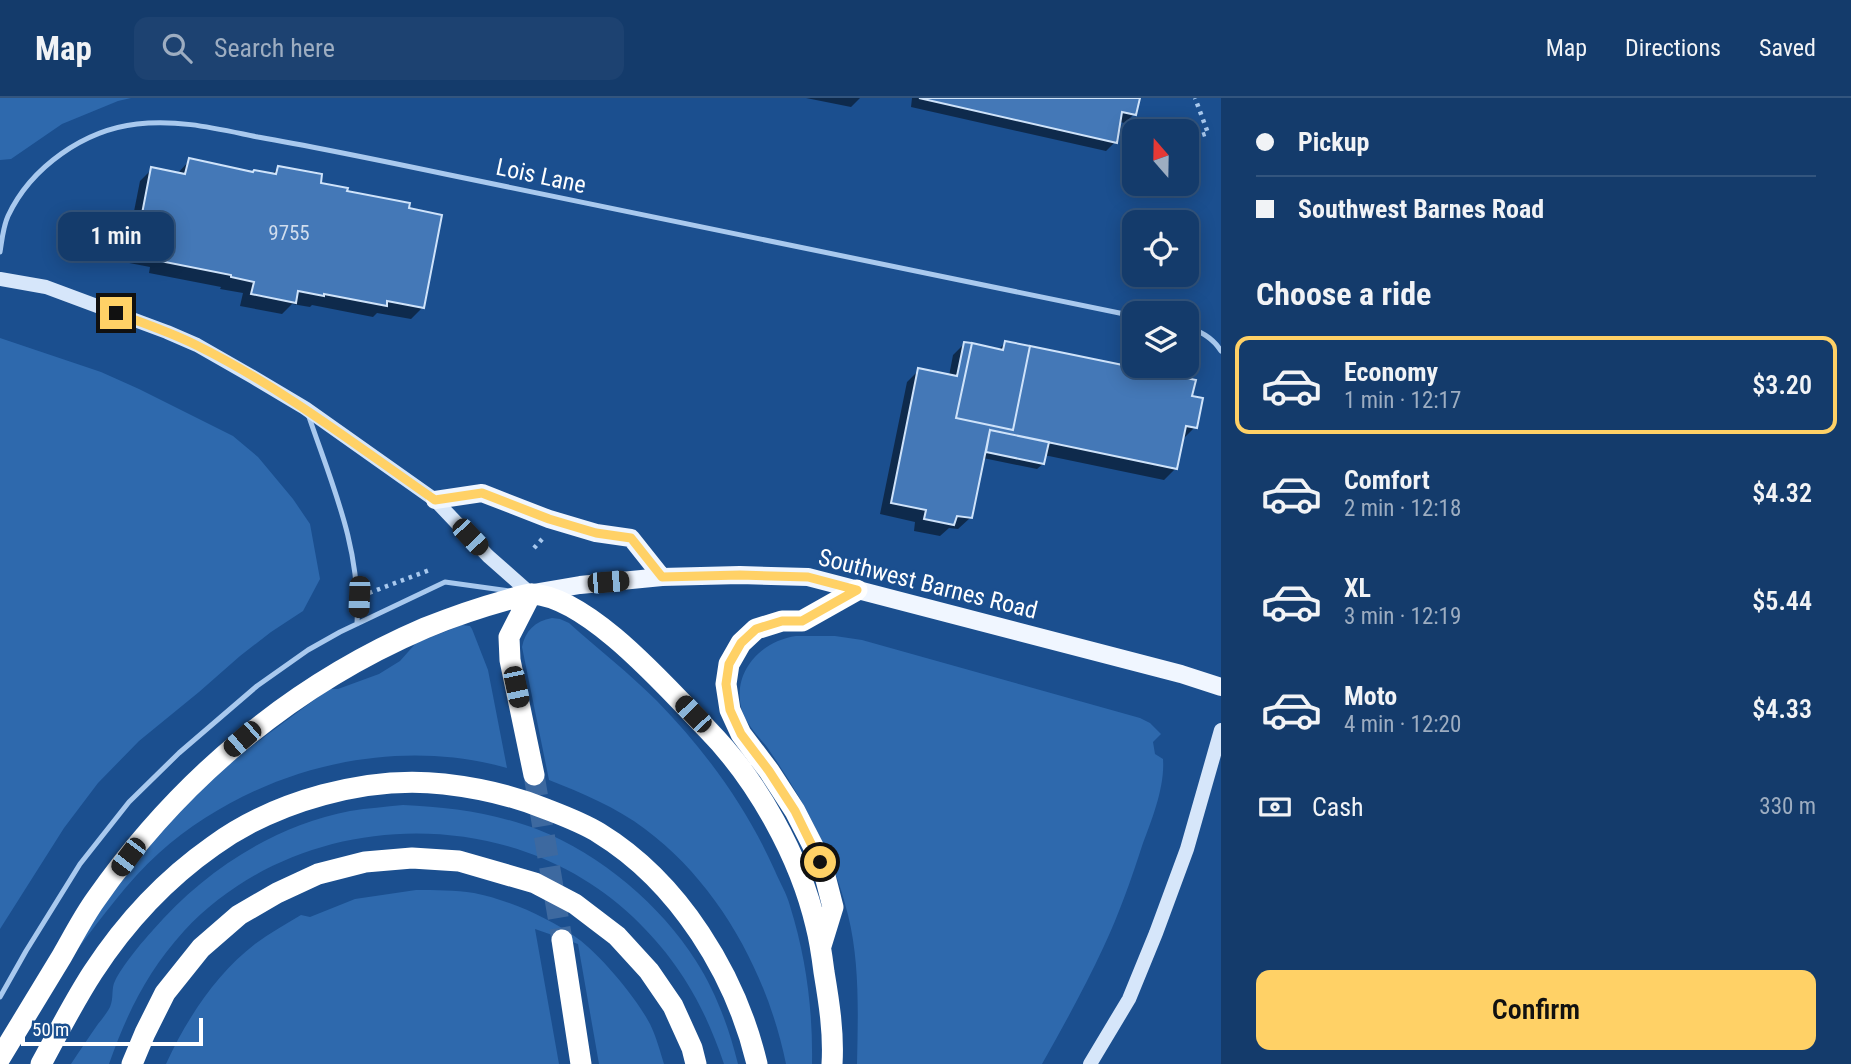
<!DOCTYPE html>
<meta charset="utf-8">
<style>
:root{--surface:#143b6b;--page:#1d4271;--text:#f1f3f6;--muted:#9dadc1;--line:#33557e;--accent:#ffd166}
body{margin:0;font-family:"Roboto Condensed",sans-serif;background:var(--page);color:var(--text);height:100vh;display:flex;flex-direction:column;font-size:26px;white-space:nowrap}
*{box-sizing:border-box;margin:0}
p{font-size:23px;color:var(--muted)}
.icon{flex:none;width:38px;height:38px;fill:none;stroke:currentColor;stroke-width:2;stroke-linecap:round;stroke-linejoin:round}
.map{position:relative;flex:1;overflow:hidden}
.panel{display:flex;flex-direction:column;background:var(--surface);width:630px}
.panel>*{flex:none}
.hud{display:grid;align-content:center;height:154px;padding:0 35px;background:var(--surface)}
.needle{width:46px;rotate:340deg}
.controls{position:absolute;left:1122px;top:21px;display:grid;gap:14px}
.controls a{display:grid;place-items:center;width:77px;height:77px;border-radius:14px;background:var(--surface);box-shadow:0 4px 18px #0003,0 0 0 2px var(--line);font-size:35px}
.scale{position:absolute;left:21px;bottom:18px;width:182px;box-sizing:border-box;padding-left:7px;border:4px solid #fff;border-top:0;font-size:19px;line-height:24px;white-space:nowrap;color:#fff;-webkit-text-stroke:5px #1b4f8f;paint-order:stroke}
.end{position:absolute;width:32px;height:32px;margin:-16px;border:9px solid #ffd166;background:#111;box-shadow:0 0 0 4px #111}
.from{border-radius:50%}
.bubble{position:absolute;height:49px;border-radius:14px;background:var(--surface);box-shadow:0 4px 18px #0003,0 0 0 2px var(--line);font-size:23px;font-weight:600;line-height:49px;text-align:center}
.car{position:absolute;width:21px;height:42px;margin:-21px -10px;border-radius:9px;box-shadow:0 0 5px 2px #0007;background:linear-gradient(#222 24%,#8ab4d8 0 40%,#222 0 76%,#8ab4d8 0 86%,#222 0)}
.hud b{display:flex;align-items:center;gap:24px;height:66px;font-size:26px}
.hud b+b{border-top:2px solid var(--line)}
.hud i{width:18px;height:18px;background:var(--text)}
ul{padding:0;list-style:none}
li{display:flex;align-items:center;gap:21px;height:98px;margin:0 14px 10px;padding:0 21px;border:4px solid transparent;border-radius:14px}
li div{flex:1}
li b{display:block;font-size:26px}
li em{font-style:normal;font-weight:600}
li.selected{border-color:var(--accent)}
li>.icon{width:63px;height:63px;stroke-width:1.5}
h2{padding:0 35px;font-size:32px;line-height:84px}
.pay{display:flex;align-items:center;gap:18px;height:77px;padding:0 35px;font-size:26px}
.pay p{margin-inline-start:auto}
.button{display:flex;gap:14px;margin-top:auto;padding:14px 35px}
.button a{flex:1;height:80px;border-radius:14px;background:var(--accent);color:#111;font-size:28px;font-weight:600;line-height:80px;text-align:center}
header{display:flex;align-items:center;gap:42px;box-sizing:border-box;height:98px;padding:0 35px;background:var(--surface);border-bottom:2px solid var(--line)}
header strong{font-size:33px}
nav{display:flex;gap:38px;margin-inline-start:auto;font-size:24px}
.search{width:490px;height:63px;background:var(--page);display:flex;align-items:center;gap:18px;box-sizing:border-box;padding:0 24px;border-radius:14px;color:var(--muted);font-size:26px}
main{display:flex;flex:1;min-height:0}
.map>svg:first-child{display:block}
.green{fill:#2e69ad}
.shadow{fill:#0007}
.building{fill:#4478b7;stroke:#cfe3fa;stroke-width:2}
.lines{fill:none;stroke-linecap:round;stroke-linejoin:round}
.motorway-tunnel{stroke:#3d69a0;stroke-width:21;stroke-dasharray:21 10;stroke-linecap:butt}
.path{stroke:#a9c9ee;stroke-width:4.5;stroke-dasharray:3.5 5;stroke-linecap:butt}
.service{stroke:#a9c9ee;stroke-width:5}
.secondary{stroke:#d6e6fa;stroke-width:14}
.primary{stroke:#f0f6ff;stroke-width:18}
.motorway{stroke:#fff;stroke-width:21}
.route{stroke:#ffd166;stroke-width:9}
.labels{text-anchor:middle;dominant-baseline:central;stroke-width:5;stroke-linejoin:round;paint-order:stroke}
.number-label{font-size:21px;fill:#d0dded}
.street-label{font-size:24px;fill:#fff;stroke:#1b4f8f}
</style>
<header>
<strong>Map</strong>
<div class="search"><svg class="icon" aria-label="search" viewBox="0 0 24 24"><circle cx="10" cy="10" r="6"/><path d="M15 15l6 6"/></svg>Search here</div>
<nav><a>Map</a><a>Directions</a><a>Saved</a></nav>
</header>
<main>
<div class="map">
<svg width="1221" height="966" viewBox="0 0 1221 966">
<rect width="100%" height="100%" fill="#1b4f8f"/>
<path class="green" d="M0 0H131L118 3 62 26 11 61 0 62Z
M0 240 101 274 139 291 233 338 258 359 293 401 310 426 320 481 303 513 271 534 240 558 199 594 139 643 98 685 64 730 0 831Z
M552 520 560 521 569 525C598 551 629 575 657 603 706 653 747 710 775 773 780 785 787 796 790 808 806 859 813 912 812 966H786C768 877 719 786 645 731 616 709 582 695 549 682L522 549C525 533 535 523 552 520Z
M462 527 470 528 472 531 488 572 507 670C388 636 251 673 159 755 128 783 102 819 77 852L83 837 126 773 189 700 237 659 329 591H338L379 576 400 563 416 545Z
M796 538H835L862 542 1140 620 1150 625 1161 636 1153 644 1155 656 1163 661C1165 689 1152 721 1142 748 1131 782 1119 816 1104 848 1085 889 1064 927 1042 966H857C858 917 860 865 848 817 838 775 820 736 799 699 789 682 778 665 767 649 757 637 745 625 741 609 733 572 762 543 796 538Z
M403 707C449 709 495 715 539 732 600 756 661 807 696 863 716 894 729 930 738 966H724C704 907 679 863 633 819 510 702 299 709 184 833 147 874 127 915 109 966H71C80 952 89 939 98 926 102 921 107 915 110 909 114 900 111 890 115 883 122 868 142 844 153 832 204 773 273 728 350 713 368 710 385 709 403 707Z
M416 792C435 792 455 792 474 795 509 802 549 820 577 840 600 856 637 901 650 926 656 938 660 953 664 966H599L578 846 535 831 559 966H166C186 922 216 876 255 846 270 835 286 826 301 817L310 819 355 801Z"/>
<path class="shadow" d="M806 0H860L851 9Z
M912 0H1138L1134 16 1125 25 1119 24 1115 44 1106 53 911 9Z
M190 62 252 76 271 77 278 70 319 86 345 94 423 209 411 221 377 215 373 219 312 207 310 209 292 206 282 216 240 208 243 195 220 191 221 189 149 175 150 169 124 164 140 83 152 71 177 76Z
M965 245 998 252 1005 245 1190 299 1195 329 1183 341 1176 370 1164 382 1044 357 1043 366 1037 371 983 360 970 420 958 431 949 430 940 438 914 433 915 424 880 416 907 284 919 272 949 278 953 257Z"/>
<path class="building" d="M919 0H1140L1136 17 1122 14 1117 45Z
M189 60 253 74 254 72 276 76 278 68 322 76 321 85 348 90 347 93 410 105 409 110 442 117 424 210 387 203V208L324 196V198L298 193 296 205 251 196 254 184 231 179V177L160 163 161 158 135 152 151 69 185 76Z
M1005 243 1030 248 1013 332 956 320 972 245 1003 252Z
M964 244 972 245 956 320 1013 332 1030 248 1196 282 1192 298 1203 300 1197 330 1186 328 1177 371 990 332 972 420 957 418 954 427 924 421 926 412 891 405 918 270 957 278Z
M990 332 1049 344 1044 366 986 354Z"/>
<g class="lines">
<path class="motorway-tunnel" d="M534 677 562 842"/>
<path class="path" d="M1186 42 1208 35 1195 0
M534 450 544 439
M369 495 432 471"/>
<path class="service" d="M0 154C2 142 3 129 8 118 31 69 84 32 137 26 179 21 218 31 258 39 321 50 383 63 445 76 674 123 904 170 1134 218
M1186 229C1201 233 1213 240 1221 253
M308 316C332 387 361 450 357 526
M0 899 26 853 80 766 129 704 179 655 257 588 308 552 340 534 445 484 510 493"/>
<path class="secondary" d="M0 181 46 189 167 234 197 247 253 279 305 310 435 402 488 458 531 496
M1090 966 1129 901 1156 835 1187 751 1221 632"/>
<path class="primary" d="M435 402 482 395 549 421 596 435 631 440 662 479
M533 495 580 487 662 479 740 477 808 479 1181 576 1221 589"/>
<path class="motorway" d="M531 496 509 539 510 562 534 677
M562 842 581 966
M821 848 833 809 825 778 814 750 795 713 769 673 741 636 730 612 726 586 729 566 741 545 756 531 782 523H802L857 492
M0 960C21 926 41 892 62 858 73 839 83 819 96 801 179 682 292 587 425 530 452 519 478 510 507 502 514 500 525 496 532 496 589 499 669 592 708 632 757 682 800 759 816 828 820 843 822 858 824 874 829 904 834 935 832 966
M41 966C58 935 74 903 93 874 125 825 166 781 213 748 275 703 368 677 444 686 479 690 514 698 546 711 564 718 583 725 599 735 679 784 736 877 757 966
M132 966 145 935 165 895 201 850 239 817 277 795 318 776 365 764 412 760 459 763 535 785 575 806 617 838 649 873 673 908 692 950 696 966"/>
</g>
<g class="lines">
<path class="route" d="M116 215C143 225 170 234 196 247 281 289 357 348 435 402L482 395 549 421 596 435 631 440 662 479 740 477 808 479 857 492 802 523H782L756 531 741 545 729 566 726 586 730 612 741 636 769 673 795 713 820 764"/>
</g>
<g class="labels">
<g class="number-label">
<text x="289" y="135">9755</text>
</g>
<g class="street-label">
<text transform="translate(541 78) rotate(12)">Lois Lane</text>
<text transform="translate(928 486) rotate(14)">Southwest Barnes Road</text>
</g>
</g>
</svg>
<div class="controls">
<a><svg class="needle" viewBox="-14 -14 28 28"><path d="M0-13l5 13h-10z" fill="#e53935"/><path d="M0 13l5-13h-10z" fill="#9dadc1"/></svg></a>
<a><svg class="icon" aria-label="locate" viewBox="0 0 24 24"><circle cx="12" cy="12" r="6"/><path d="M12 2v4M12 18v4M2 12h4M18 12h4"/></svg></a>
<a><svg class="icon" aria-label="layers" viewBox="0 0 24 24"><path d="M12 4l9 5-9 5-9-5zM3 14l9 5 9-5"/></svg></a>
</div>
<div class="scale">50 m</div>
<i class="end from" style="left:820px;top:764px"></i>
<i class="end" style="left:116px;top:215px"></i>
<div class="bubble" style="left:58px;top:114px;width:116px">1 min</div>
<i class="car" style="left:470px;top:439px;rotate:137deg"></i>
<i class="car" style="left:608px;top:484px;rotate:85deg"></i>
<i class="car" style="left:359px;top:499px;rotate:182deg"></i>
<i class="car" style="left:516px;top:589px;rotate:168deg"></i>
<i class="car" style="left:693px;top:616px;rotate:316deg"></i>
<i class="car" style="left:242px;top:641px;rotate:229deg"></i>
<i class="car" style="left:128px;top:759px;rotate:217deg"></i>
</div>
<section class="panel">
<div class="hud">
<b><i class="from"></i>Pickup</b>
<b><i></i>Southwest Barnes Road</b>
</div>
<h2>Choose a ride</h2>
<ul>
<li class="selected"><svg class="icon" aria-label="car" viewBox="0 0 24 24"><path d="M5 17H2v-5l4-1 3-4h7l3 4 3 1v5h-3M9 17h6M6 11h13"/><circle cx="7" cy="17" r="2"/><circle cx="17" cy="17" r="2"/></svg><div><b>Economy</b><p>1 min · 12:17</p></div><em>$3.20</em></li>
<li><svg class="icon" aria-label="car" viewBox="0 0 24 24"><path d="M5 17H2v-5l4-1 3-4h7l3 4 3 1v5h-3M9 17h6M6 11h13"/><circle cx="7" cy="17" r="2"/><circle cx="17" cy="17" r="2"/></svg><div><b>Comfort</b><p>2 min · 12:18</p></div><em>$4.32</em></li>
<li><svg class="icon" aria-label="car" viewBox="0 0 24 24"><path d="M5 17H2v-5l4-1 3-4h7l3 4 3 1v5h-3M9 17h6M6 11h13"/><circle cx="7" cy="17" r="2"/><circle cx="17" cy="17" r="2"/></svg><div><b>XL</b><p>3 min · 12:19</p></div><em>$5.44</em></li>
<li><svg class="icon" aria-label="car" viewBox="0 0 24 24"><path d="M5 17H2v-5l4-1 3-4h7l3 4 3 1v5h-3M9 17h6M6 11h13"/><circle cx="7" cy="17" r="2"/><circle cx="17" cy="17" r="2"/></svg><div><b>Moto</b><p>4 min · 12:20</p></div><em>$4.33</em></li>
</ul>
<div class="pay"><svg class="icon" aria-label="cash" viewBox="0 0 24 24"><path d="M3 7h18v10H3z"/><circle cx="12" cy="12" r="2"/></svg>Cash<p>330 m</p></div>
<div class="button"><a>Confirm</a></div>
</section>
</main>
